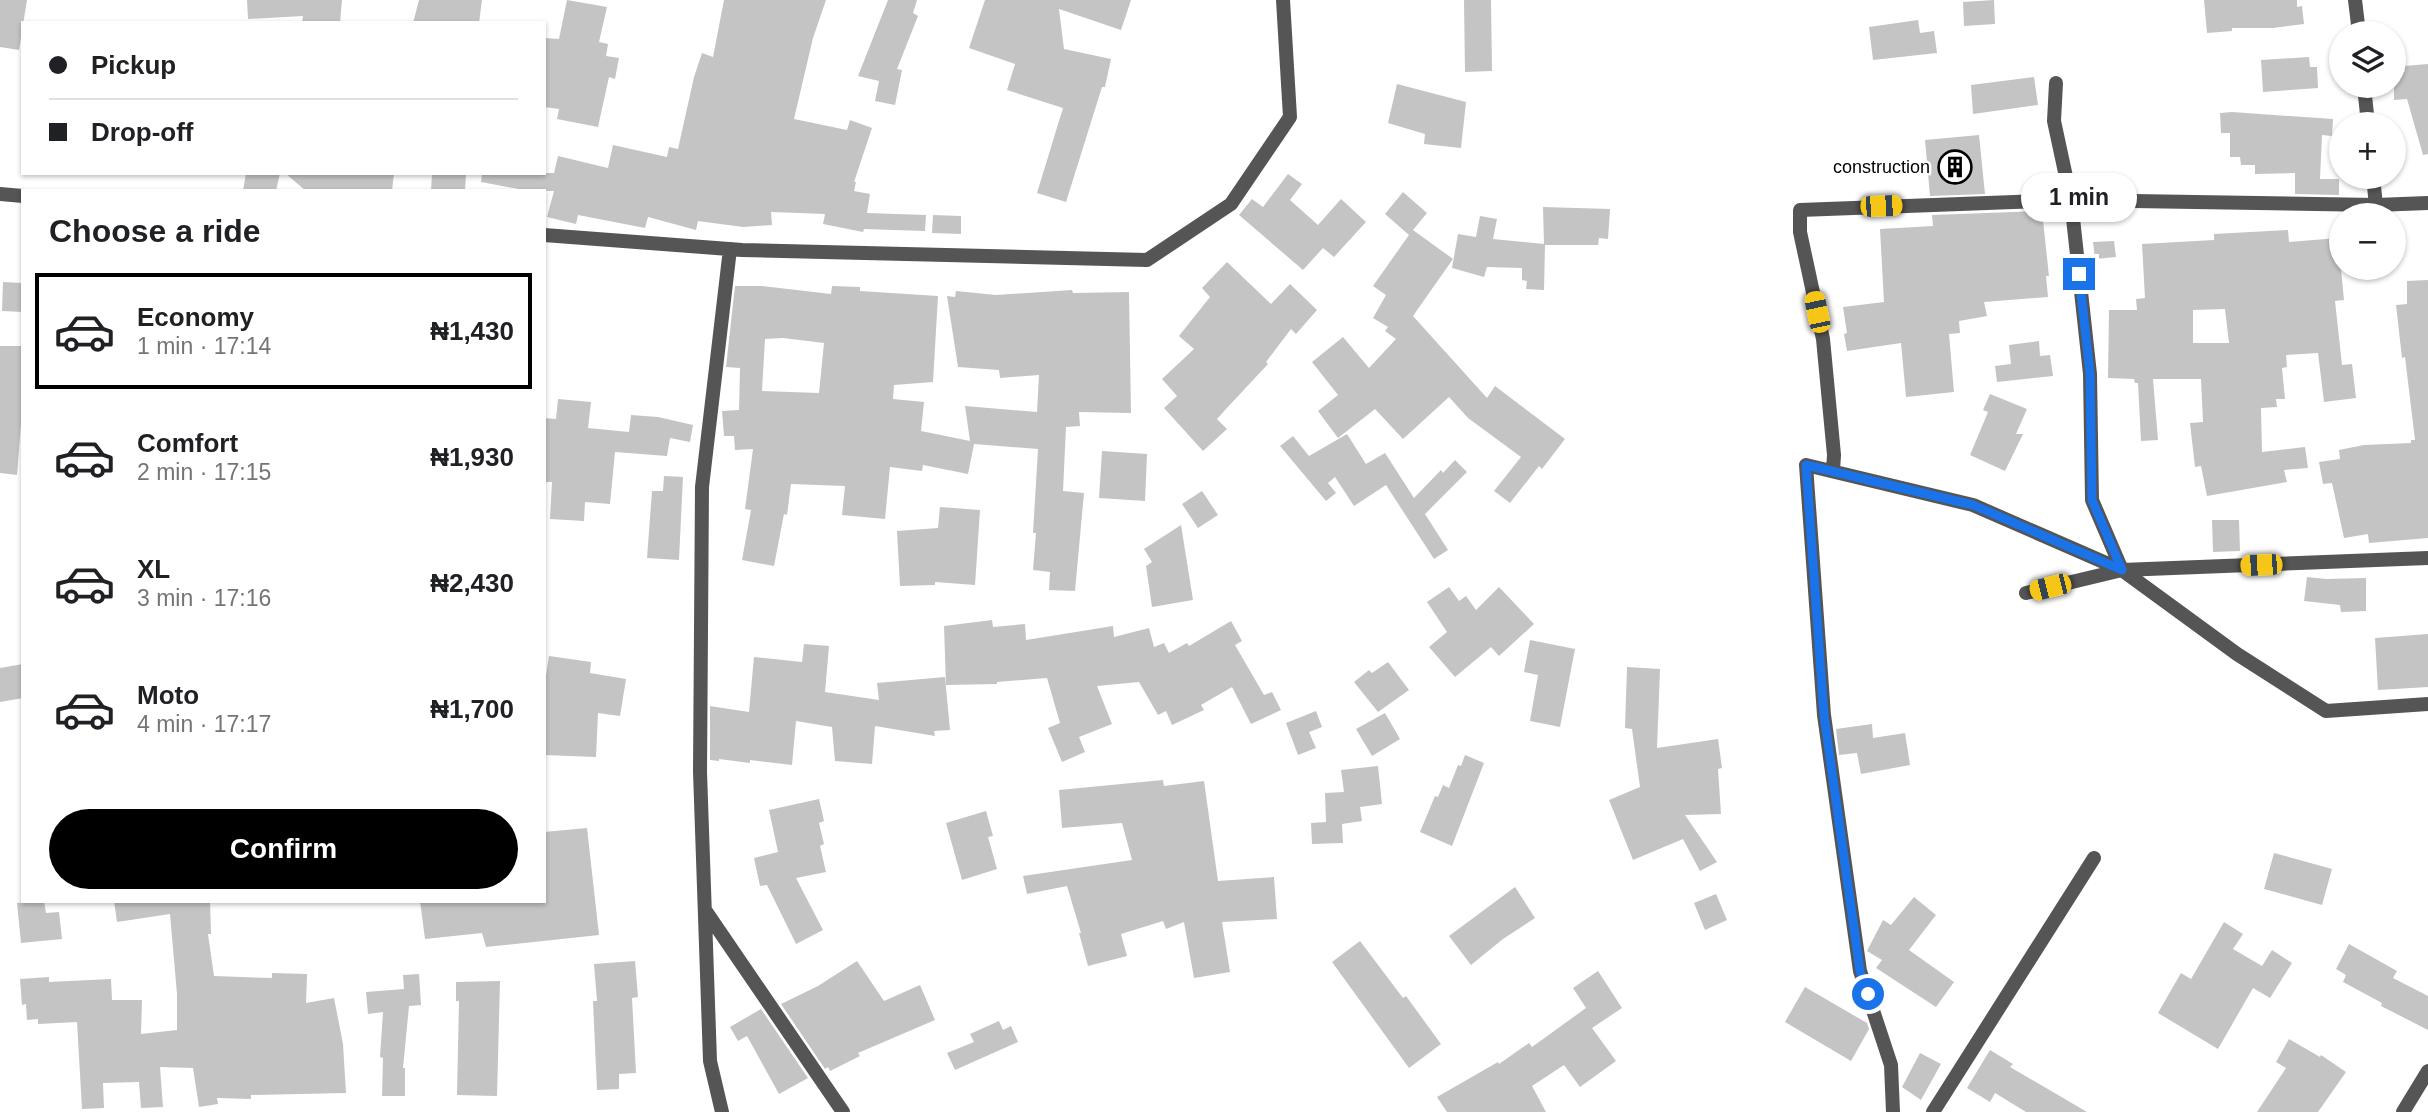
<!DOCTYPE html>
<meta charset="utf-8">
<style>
:root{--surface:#fff;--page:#f6f6f6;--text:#202124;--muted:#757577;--line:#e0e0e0;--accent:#000}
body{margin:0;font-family:Helvetica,sans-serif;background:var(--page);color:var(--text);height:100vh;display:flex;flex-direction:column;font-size:26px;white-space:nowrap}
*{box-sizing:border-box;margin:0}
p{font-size:23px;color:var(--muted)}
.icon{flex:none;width:38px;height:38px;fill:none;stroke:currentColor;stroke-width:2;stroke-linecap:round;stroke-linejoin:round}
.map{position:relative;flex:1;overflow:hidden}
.side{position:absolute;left:21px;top:189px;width:525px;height:714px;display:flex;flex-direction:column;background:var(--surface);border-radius:0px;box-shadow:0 2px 5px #0004}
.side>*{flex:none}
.banner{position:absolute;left:21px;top:21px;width:525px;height:154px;border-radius:0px;box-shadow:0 2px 5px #0004;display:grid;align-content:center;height:154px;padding:0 28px;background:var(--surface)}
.fabs{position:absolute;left:2329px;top:21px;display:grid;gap:14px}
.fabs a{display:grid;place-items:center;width:77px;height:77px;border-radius:50%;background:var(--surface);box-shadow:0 2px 5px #0004;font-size:35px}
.end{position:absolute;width:32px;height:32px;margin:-16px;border:9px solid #1a73e8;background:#fff;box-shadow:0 0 0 4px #fff}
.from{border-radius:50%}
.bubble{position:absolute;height:49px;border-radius:24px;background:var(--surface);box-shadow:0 2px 5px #0004;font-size:23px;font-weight:600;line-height:49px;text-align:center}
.car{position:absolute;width:21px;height:42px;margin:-21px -10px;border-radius:9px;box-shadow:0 0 5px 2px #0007;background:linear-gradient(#f5c518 24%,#345 0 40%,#f5c518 0 76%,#345 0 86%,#f5c518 0)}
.banner b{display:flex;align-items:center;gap:24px;height:66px;font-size:26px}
.banner b+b{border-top:2px solid var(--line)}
.banner i{width:18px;height:18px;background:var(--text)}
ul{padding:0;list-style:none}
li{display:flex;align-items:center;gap:21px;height:116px;margin:0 14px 10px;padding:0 14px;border:4px solid transparent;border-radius:0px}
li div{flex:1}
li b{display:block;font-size:26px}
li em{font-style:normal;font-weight:600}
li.selected{border-color:var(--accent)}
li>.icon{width:63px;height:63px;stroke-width:1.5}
h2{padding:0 28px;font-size:32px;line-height:84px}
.primary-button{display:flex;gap:14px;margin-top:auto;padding:14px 28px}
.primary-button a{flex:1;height:80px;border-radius:42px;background:var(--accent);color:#fff;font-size:28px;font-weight:600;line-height:80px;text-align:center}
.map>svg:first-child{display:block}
.building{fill:#c4c4c4;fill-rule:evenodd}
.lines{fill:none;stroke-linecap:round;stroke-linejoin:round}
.street{stroke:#555;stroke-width:14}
.route{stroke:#1a73e8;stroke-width:9}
.labels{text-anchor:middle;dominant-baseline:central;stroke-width:5;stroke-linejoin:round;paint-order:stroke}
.poi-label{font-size:18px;fill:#000;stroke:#fff;text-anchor:end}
</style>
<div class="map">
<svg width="2428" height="1112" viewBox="0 0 2428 1112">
<rect width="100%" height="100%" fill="#fff"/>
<path class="building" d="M0 0H27L19 50 0 47Z
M247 0H342L340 23H302L303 16 248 19Z
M419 0H482L479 23H413Z
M567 0 607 7 599 42 608 44 606 56 619 58 615 79 609 77 598 127 557 119 559 109 544 107V38L559 39Z
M724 0H826L813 38 794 119 847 130 850 120 872 128 854 182H856L854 191 870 194 867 213 926 215 925 231 864 229 863 232 823 224 825 214 771 212 772 225 743 227 698 221 696 230 648 217 645 228 578 215 576 224 547 217 554 191H529L481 182 482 173H554L558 156 608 168 613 145 667 157 669 147 678 149 694 77 702 53 713 57Z
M888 0H917L913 13 918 16 897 69 902 70 895 105 875 101 879 81 858 76Z
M985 0H1131L1121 30 1059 9 1064 49 1111 59 1105 87H1102L1066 202 1037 193 1063 108 1007 90 1015 64 969 48Z
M1464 0H1491L1492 71 1465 72Z
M1994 0 1995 24 1964 26 1963 2Z
M2204 0H2297V7L2302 6 2304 24 2273 28H2232V31L2207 33Z
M1918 20 1920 33 1934 31 1937 53 1873 60 1869 27Z
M2309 57 2310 67H2317L2318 88 2263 92 2261 60Z
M2428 64V154L2423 155 2407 99 2394 100V81H2398L2397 72H2405L2404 66Z
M2034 77 2038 105 1973 114 1971 85Z
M1397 84 1466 102 1461 148 1424 144 1425 134 1388 123Z
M2232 112 2333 119 2332 136 2322 135 2320 179H2339V195L2295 194V173L2255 174V165H2241L2240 157H2230V133H2221L2220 113Z
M1979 135 1985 194 1930 196 1925 140Z
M246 173H280L276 191H243Z
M285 173H394L392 191H306Z
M432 173 466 174 465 191H431Z
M1288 174 1302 184 1290 200 1318 225 1341 199 1366 222 1334 257 1323 248 1303 270 1239 215 1252 199 1263 207Z
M1403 192 1427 213 1413 230 1453 259 1413 316 1487 398 1495 386 1565 439 1542 469 1539 466 1510 503 1494 491 1521 457 1468 418 1449 397 1403 439 1375 409 1338 438 1318 411 1338 395 1312 362 1343 337 1369 368 1396 339 1385 331 1388 327 1373 318 1386 295 1373 286 1409 235 1385 214Z
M1543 207 1610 209 1608 239 1599 238 1598 245H1545L1544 290 1526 289 1527 281 1522 280V268L1487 267 1484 277 1452 268 1458 234 1476 237 1480 216 1497 219 1493 239 1544 244Z
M2042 211 2049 276H2046L2048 297 1984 302 1987 316 1959 321 1960 333 1949 334 1954 392 1906 397 1901 343 1847 351 1844 334 1847 333 1843 307 1884 302 1880 229 1933 226 1932 215Z
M933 215 961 216V234L932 233Z
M2288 230 2289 242 2338 238 2344 300 2335 301 2342 365 2352 364 2356 398 2324 402 2318 353 2286 355 2287 367 2282 368 2285 399H2276L2277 407 2261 408 2262 452 2305 447 2308 468 2284 470 2287 482 2207 496 2201 466 2195 467 2190 423 2203 422 2201 379H2153L2158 440 2141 441 2138 383H2135L2134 379 2108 378 2109 310H2137L2136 299 2145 298 2142 244 2214 240V234ZM2225 309 2229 343H2193V310Z
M2114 241 2116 257 2095 259 2093 242Z
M1227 262 1271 304 1290 284 1317 310 1296 334 1291 329 1266 362 1268 364 1226 409 1217 419 1227 429 1203 451 1164 408 1177 396 1162 379 1194 349 1179 336 1210 297 1202 288Z
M2428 280V538L2369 543 2368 534 2344 538 2332 483 2323 484 2319 462 2340 459 2339 450 2364 445 2411 443V440H2415L2405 357 2402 358 2396 305 2407 304V281Z
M3 282 23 283V312L2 311Z
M735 286H761L831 294 832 286 860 287V291L938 296 933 382 894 385 893 399 924 402 921 431 970 441 965 406 1037 412 1039 375 1000 378 999 370 958 367 947 296 955 297 956 291 996 295 1072 290 1073 293 1129 292 1131 413 1079 412 1080 426 1066 427 1063 491 1084 493 1075 591 1049 590 1050 572 1033 570 1036 533H1033L1038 449 974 444 968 474 923 465 922 471 890 467 885 519 842 515 845 486 791 484 787 515 784 514 774 566 742 560 751 510 745 509 753 449 735 450 734 436H724L722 411 739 410 740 368 726 367ZM783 338 824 343 819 393 762 391 765 339Z
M2039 341 2040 356 2050 355 2053 376 1997 382 1995 366 2011 364 2009 345Z
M0 346H23V398L17 475 0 473Z
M1990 394 2027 409 2016 434H2023L2005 471 1970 455 1988 412 1983 410Z
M558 399 591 402 588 428 629 432 631 415 658 417 693 425 690 442 670 438 667 456 615 452 610 504 585 502 584 521 550 519 552 482H544V418L556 419Z
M1347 434 1366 464 1385 453 1414 498 1441 470 1443 473 1455 460 1467 472 1425 514 1448 550 1434 559 1386 485 1354 506 1335 477 1328 483 1336 493 1326 501 1280 446 1293 436 1309 456Z
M1102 451 1147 454 1145 501 1099 498Z
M664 476 683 477 679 560 647 558 652 491H663Z
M1202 491 1218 515 1198 528 1182 504Z
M940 507 980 510 975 585 935 582V585L900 586 897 531 938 528Z
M2212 520H2239L2240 551 2213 552Z
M1181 525 1193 600 1152 607 1146 566 1152 562 1144 549Z
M2307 577 2326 579 2366 578V611L2341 612 2340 605 2304 601Z
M1449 587 1459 601 1466 596 1476 610 1499 587 1534 624 1499 656 1491 647 1455 677 1429 647 1447 632 1427 602Z
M992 620 993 627 1025 624 1026 640 1113 626 1114 637 1149 628 1154 647 1164 643 1169 653 1187 643 1189 646 1231 621 1242 641 1235 645 1264 695 1272 692 1281 710 1251 724 1232 687 1201 705 1204 710 1172 725 1166 711 1158 715 1139 682 1097 686 1112 724 1079 737 1085 752 1062 762 1048 728 1060 723 1047 678 997 682V684L946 685 944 626Z
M2428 634V687L2378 690 2375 638Z
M1530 640 1575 649 1560 727 1530 721 1538 675 1524 672Z
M804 644 829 646 825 692 879 700 877 683 945 677 950 730 934 731 935 736 875 726 872 764 835 761 832 727 796 721 792 765 750 760V763L719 759V761L710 760V706L749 712 754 657 802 662Z
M549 656 591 662 590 673 626 679 620 716 598 713 596 757 544 755V689Z
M1388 662 1409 690 1378 712 1354 682 1369 670 1372 673Z
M23 664V698L0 702V668Z
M1627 667 1660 669 1657 748 1718 739 1722 768 1718 769 1721 814 1685 815 1717 862 1700 871 1683 839 1633 860 1609 800 1640 787 1632 729 1625 728Z
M1316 711 1322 727 1309 732 1316 748 1298 755 1286 723Z
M1385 713 1400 739 1372 756 1356 729Z
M1872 724 1873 738 1905 733 1910 765 1861 774 1857 753 1839 755 1836 729Z
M1465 755 1484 763 1452 846 1420 832 1435 796 1438 797 1443 785 1449 788 1458 765 1461 766Z
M1378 766 1382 804 1360 807 1362 821 1342 824 1343 843 1312 844 1311 823 1326 822 1325 793 1344 792 1341 770Z
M1163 780 1164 786 1204 781 1218 881 1274 877 1277 919 1222 922 1230 972 1194 978 1184 922 1166 929 1163 921 1121 934 1127 956 1088 966 1079 933H1081L1067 886 1027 894 1023 876 1132 860 1122 823 1062 828 1059 790Z
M819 799 824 821 819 823 824 844 820 846 826 872 796 878 823 930 796 944 767 885 760 886 754 858 778 852 769 810Z
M986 811 993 836 988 837 997 869 962 880 946 823Z
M587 828 599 935 486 947 482 933 425 939 420 901H544V832Z
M2274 853 2332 869 2322 905 2264 889Z
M1515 887 1535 918 1503 939 1471 965 1449 936Z
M1716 894 1727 920 1705 930 1694 903Z
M1914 897 1936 915 1909 950 1954 982 1936 1007 1876 968 1882 960 1867 951 1883 920 1891 925Z
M44 901 46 913 59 912 62 939 21 943 17 903Z
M114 901H210L211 934H208L214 976 272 978V973L307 974 306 1003 334 998 343 1044 346 1093 251 1095V1099L217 1098 218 1104 199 1107 193 1068 160 1067 163 1107 141 1108 139 1082 103 1083 104 1108 82 1109 77 1022 38 1024V1019L27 1020 26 1004 22 1005 20 979 49 977V982L111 979 112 1000H142L141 1034 177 1030V994L170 914 117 922Z
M2224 922 2243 934 2233 949 2262 966 2272 950 2292 963 2270 998 2253 988 2218 1049 2158 1013 2181 973 2191 979Z
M1360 941 1403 998 1406 996 1441 1044 1409 1068 1332 962Z
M2349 944 2397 971 2393 978 2428 996V1030L2381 1006 2382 1003 2343 982 2346 975 2336 969Z
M635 961 638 997 632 998 636 1073 619 1074V1089L597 1090 593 1001H597L594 964Z
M857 961 884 1001 920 985 935 1020 858 1053 860 1056 830 1071 828 1067 825 1069 781 1004 818 986Z
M1598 971 1622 1008 1592 1028 1616 1061 1580 1087 1564 1065 1532 1086 1546 1112H1447L1437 1097 1498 1062 1499 1064 1529 1043 1532 1047 1586 1008 1573 988Z
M419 974 421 1005 409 1006 403 1068H405V1096H382L383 1058 380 1057 383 1012 368 1014 366 992 404 989 403 975Z
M500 981 497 1096 457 1095 459 1001H456V982Z
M1805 987 1867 1023 1869 1029 1851 1061 1785 1022Z
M761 1009 808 1078 779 1094 747 1036 738 1041 730 1027Z
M999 1021 1003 1030 1011 1026 1018 1042 955 1070 947 1053 974 1042 970 1034Z
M2289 1039 2320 1057 2321 1055 2346 1072 2318 1112H2257L2286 1068 2276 1062Z
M1990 1050 2013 1064 2010 1067 2087 1112H2026L1995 1093 1990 1102 1967 1088Z
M1920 1053 1941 1064 1921 1100 1902 1087Z"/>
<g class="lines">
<path class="street" d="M2355 0 2359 33
M2056 83 2054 121 2071 200 2090 374 2092 500 2122 570
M2364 86 2368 124
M2373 177 2376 205
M0 194 23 196
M544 235 742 250 1147 260 1231 204 1290 117 1283 0
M1833 471 1834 455 1823 339 1800 232V210L2071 200 2376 205 2428 203
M2026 593 2122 570 2428 558
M705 910 843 1112
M722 1112 710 1061 700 772 702 487 730 249
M1893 1112 1891 1065 1860 971 1824 715 1806 465 1973 505 2122 570 2237 654 2326 711 2428 704
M1933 1112 2094 858
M2403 1112 2428 1071"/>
</g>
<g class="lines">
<path class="route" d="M1868 994 1860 971 1824 715 1806 465 1973 505 2122 570 2092 500 2090 374 2079 274"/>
</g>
<defs>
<symbol id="building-ring" viewBox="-11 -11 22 22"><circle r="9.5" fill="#fff" stroke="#000" stroke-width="1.5"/><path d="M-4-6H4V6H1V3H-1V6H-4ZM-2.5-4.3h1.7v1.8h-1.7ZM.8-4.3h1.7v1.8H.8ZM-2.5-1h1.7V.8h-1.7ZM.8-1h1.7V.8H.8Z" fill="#000"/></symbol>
</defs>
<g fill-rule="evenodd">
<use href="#building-ring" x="1936" y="148" width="38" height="38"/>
</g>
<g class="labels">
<g class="poi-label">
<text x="1930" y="167">construction</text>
</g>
</g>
</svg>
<div class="fabs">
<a><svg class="icon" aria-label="layers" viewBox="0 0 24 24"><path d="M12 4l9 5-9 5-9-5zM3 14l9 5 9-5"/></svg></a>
<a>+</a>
<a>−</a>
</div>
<i class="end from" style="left:1868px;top:994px"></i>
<i class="end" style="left:2079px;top:274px"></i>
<div class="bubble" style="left:2021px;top:173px;width:116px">1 min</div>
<i class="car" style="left:1881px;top:206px;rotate:88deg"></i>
<i class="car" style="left:1817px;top:312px;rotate:348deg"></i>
<i class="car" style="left:2261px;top:565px;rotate:268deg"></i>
<i class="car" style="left:2050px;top:587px;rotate:256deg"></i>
<div class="banner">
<b><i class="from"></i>Pickup</b>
<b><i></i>Drop-off</b>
</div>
<section class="side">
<h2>Choose a ride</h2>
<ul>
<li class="selected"><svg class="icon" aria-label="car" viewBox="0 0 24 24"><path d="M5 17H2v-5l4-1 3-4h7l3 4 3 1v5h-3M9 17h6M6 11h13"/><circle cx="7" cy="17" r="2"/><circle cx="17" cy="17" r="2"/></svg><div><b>Economy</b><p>1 min · 17:14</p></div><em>₦1,430</em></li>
<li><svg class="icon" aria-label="car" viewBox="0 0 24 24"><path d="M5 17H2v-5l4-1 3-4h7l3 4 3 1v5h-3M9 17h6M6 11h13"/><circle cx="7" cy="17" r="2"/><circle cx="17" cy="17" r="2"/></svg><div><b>Comfort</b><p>2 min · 17:15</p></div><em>₦1,930</em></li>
<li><svg class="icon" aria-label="car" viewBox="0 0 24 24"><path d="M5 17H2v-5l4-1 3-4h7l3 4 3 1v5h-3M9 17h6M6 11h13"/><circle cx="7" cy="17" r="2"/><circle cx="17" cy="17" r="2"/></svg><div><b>XL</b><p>3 min · 17:16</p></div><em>₦2,430</em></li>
<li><svg class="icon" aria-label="car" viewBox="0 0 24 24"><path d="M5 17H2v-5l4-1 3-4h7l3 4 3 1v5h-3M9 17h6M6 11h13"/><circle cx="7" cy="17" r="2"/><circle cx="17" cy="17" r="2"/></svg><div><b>Moto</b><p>4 min · 17:17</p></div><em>₦1,700</em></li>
</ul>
<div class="primary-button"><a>Confirm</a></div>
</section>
</div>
